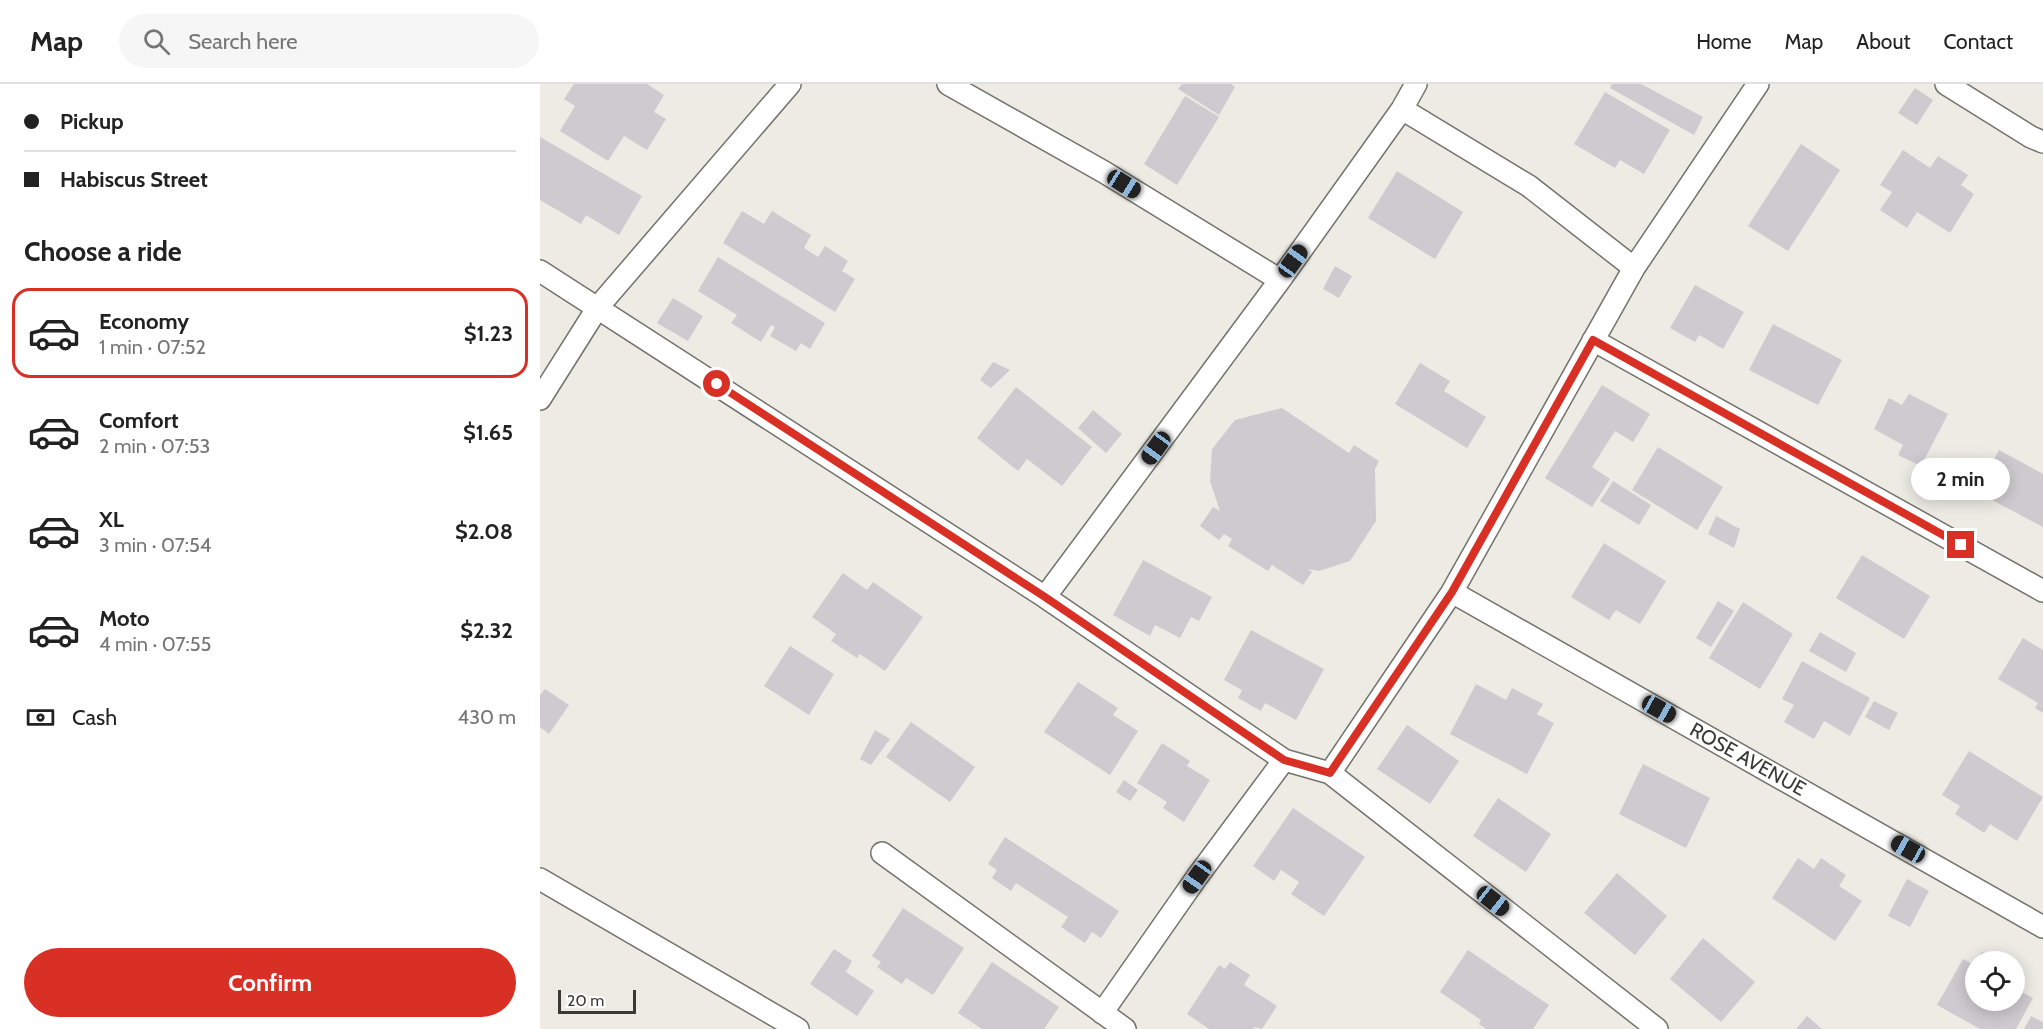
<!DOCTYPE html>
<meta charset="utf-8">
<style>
:root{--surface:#fff;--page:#f6f6f6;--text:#222;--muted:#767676;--line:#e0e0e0;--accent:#d93025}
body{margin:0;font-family:Cabin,sans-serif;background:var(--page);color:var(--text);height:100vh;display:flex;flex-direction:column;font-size:22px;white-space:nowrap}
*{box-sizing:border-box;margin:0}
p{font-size:20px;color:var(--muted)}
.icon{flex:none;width:33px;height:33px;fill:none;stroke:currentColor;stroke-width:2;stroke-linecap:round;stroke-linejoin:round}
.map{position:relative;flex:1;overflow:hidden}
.side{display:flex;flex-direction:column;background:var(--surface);width:540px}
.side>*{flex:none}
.guide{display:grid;align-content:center;height:132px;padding:0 24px;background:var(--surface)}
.controls{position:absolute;left:1425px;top:867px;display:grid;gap:12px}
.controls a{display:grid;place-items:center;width:60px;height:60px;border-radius:50%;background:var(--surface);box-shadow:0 3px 15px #0003;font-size:30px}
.scale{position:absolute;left:18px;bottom:15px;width:78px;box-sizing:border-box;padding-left:6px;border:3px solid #393936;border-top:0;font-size:16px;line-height:21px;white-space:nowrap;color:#393936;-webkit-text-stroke:4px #fff;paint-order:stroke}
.end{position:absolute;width:27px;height:27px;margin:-14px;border:8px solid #d93025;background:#fff;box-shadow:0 0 0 3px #fff}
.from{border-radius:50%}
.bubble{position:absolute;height:42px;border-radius:21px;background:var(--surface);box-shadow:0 3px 15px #0003;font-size:20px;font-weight:700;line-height:42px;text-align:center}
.car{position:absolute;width:18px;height:36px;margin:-18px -9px;border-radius:8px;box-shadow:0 0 4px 2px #0007;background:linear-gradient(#222 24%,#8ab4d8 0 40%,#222 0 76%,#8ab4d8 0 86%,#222 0)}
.guide b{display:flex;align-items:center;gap:21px;height:57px;font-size:22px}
.guide b+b{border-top:2px solid var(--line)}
.guide i{width:15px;height:15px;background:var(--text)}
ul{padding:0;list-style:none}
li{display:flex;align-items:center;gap:18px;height:90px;margin:0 12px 9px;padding:0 12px;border:3px solid transparent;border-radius:18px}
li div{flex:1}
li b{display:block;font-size:22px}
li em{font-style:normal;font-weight:700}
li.selected{border-color:var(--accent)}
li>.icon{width:54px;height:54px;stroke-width:1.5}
h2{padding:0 24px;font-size:27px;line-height:72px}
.pay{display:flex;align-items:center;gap:15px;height:66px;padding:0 24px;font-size:22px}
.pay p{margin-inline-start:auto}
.cta{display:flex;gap:12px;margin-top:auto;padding:12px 24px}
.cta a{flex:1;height:69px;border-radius:36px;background:var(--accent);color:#fff;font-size:24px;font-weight:700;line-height:69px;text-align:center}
header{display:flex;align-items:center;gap:36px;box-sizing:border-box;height:84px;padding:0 30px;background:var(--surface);border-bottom:2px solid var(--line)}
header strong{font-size:28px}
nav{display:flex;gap:33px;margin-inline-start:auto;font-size:21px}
.search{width:420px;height:54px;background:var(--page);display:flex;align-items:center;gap:15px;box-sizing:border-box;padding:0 21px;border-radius:33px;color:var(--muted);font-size:22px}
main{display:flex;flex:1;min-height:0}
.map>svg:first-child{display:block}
.building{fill:#cfcacf}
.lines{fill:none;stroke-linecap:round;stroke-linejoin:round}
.minor-casing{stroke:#73726c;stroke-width:24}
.minor{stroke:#fff;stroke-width:21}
.route{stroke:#d93025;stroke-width:8}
.labels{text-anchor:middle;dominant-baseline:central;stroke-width:4.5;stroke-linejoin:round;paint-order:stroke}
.street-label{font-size:20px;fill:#393936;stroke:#fff}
</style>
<header>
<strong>Map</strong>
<div class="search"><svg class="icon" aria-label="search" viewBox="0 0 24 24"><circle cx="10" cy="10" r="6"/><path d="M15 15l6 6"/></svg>Search here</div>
<nav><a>Home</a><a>Map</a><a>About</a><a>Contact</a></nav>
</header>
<main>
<section class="side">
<div class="guide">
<b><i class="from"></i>Pickup</b>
<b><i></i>Habiscus Street</b>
</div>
<h2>Choose a ride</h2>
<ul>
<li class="selected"><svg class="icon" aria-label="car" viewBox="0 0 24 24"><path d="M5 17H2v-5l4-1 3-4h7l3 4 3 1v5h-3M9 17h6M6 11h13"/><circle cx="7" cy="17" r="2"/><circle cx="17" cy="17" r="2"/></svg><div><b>Economy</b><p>1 min · 07:52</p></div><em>$1.23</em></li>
<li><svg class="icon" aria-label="car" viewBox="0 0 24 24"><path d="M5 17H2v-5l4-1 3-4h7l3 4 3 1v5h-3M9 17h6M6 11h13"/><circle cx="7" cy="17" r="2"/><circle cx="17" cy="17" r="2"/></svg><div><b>Comfort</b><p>2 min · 07:53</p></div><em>$1.65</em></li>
<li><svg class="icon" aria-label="car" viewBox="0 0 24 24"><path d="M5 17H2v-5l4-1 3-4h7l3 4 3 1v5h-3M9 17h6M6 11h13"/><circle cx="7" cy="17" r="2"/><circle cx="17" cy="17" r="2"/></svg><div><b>XL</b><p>3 min · 07:54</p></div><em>$2.08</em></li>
<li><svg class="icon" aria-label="car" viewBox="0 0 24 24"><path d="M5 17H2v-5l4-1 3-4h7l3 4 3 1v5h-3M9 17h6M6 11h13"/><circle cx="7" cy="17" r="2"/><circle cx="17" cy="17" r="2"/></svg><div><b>Moto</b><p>4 min · 07:55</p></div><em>$2.32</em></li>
</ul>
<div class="pay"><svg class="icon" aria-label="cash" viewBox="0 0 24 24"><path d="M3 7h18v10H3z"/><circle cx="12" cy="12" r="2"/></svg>Cash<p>430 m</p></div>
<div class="cta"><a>Confirm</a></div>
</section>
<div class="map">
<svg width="1503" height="945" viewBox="0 0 1503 945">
<rect width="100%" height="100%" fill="#edebe4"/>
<path class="building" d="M34 0H107L124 11 114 28 126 35 107 66 84 52 68 77 20 47 35 22 24 15Z
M642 0H691L695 3 679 31 638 5Z
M1072 0H1101L1163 33 1154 51 1070 4Z
M1375 4 1393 16 1377 41 1358 29Z
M1065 8 1130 46 1104 90 1080 76 1075 84 1034 60Z
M645 12 679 33 637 101 604 80Z
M0 53 102 112 79 151 46 131 41 140 0 116Z
M1261 60 1300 86 1248 167 1208 142Z
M1363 66 1390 84 1398 72 1428 91 1421 101 1434 110 1410 149 1377 128 1367 144 1340 126 1352 108 1340 101Z
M857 87 923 128 895 175 828 134Z
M202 127 224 140 232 127 271 151 264 164 278 173 285 162 308 177 302 187 315 195 295 228 183 159Z
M178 173 285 239 270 265 261 259 256 267 230 252 235 243 231 241 221 258 191 239 197 231 158 207Z
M795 182 812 192 799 214 783 205Z
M1155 201 1204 228 1183 265 1159 251 1155 258 1130 244Z
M133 214 163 232 148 257 117 239Z
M1233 240 1302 276 1278 321 1209 286Z
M453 278 470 286 451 304 440 296Z
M880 279 910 297 904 307 946 333 927 364 855 320Z
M1062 301 1110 330 1093 358 1075 347 1052 383 1070 395 1052 423 1005 394Z
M476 303 552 363 522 402 487 375 478 387 437 354Z
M1369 310 1408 330 1381 382 1358 371 1363 361 1334 345 1349 314 1362 321Z
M742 324 809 369 814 361 839 377 835 385 836 437 810 477 779 487 768 485 772 488 763 501 732 481 728 487 688 462 692 455 684 450 679 456 660 442 673 423 680 427 670 397 672 365 695 336Z
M553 326 582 350 566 369 538 344Z
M1118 363 1183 403 1157 446 1092 406Z
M1459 366 1503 390V443L1437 408Z
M1073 397 1111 421 1099 441 1060 417Z
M1176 432 1200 445 1194 464 1168 450Z
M1064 459 1126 497 1100 540 1076 526 1069 536 1031 513Z
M1322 471 1390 512 1364 555 1296 514Z
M603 476 672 513 659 537 651 533 640 554 615 541 610 552 573 531Z
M303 489 327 506 333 498 383 533 345 587 320 570 317 574 291 557 296 550 272 533Z
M1178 517 1194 527 1171 563 1156 554Z
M1203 518 1253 550 1220 605 1169 574Z
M711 546 784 585 756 636 725 619 721 627 698 614 702 606 684 596Z
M1280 548 1316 569 1306 588 1269 567Z
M1483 554 1503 566V629L1495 624 1498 619 1458 595Z
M250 562 294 590 269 631 224 602Z
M1262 577 1330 614 1310 652 1284 637 1274 655 1244 638 1254 621 1242 615Z
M538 598 578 624 573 631 598 647 570 691 504 648Z
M936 600 966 616 972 604 1003 620 997 630 1014 639 987 690 910 650Z
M5 605 29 621 9 650 0 643V611Z
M1334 617 1358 629 1349 646 1325 633Z
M371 638 435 683 410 718 346 673Z
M867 641 919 677 890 720 837 685Z
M335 646 350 655 331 681 320 675Z
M622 659 650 677 647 682 670 696 644 738 623 724 627 718 597 699Z
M1429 667 1503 713 1477 757 1450 740 1444 749 1415 730 1420 722 1402 711Z
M1103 680 1170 714 1146 764 1079 730Z
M584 696 598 706 590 717 576 708Z
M958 714 1011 750 986 788 933 752Z
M753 724 825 773 784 832 751 810 759 798 741 786 734 797 713 782Z
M465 753 579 827 561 854 552 848 545 859 521 843 528 833 476 799 471 807 452 794 457 786 448 780Z
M1258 774 1274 785 1281 774 1306 791 1299 802 1322 817 1295 857 1232 814Z
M1077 789 1127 832 1095 871 1044 829Z
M1367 795 1389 807 1370 843 1348 832Z
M363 824 424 864 393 911 366 894 362 900 337 883 341 878 332 872Z
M1163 854 1215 898 1181 938 1130 895Z
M294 865 312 877 306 888 334 907 317 932 270 900Z
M928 866 1009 921 993 945H946L939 940 941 936 900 908Z
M1442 868 1459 878H1437Z
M1423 875 1436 882V916H1474V904L1493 914 1476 945H1440L1397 921Z
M452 878 519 923 504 945H442L418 929Z
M690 878 710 891 704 901 737 922 722 945 714 943 713 945H669L647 930 679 881 685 885Z
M1267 932 1282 945H1256Z
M1491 932 1503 938V945H1484Z"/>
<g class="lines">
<defs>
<path id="minor" d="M408 0 564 88 740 196
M1406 0 1491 53 1503 58
M862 25 989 102 1094 184
M0 187 505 513 744 676 790 689 1117 945
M1053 256 1503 507
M0 315 58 223 250 0
M912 508 1503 843
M505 513 740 196 862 25 876 0
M790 689 912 508 1094 184 1218 0
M342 769 585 945
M0 795 258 945
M562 929 657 793 744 676"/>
</defs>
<use href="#minor" class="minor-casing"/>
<use href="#minor" class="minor"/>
</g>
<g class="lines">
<path class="route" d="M177 300 505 513 744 676 790 689 912 508 1053 256 1421 461"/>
</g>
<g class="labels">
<g class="street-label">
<text transform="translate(1208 675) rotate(29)">ROSE AVENUE</text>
</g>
</g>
</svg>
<div class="controls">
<a><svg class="icon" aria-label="locate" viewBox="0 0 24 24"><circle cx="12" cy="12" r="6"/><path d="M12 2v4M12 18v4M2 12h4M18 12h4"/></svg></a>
</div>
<div class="scale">20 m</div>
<i class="end from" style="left:177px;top:300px"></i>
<i class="end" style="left:1421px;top:461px"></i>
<div class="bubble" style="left:1371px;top:374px;width:99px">2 min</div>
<i class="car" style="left:584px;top:100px;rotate:122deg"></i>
<i class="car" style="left:753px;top:177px;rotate:36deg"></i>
<i class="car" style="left:616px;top:364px;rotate:216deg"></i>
<i class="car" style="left:1119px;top:625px;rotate:119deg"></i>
<i class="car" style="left:1368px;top:765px;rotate:299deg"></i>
<i class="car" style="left:657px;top:793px;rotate:215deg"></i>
<i class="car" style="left:953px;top:817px;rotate:128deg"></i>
</div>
</main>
